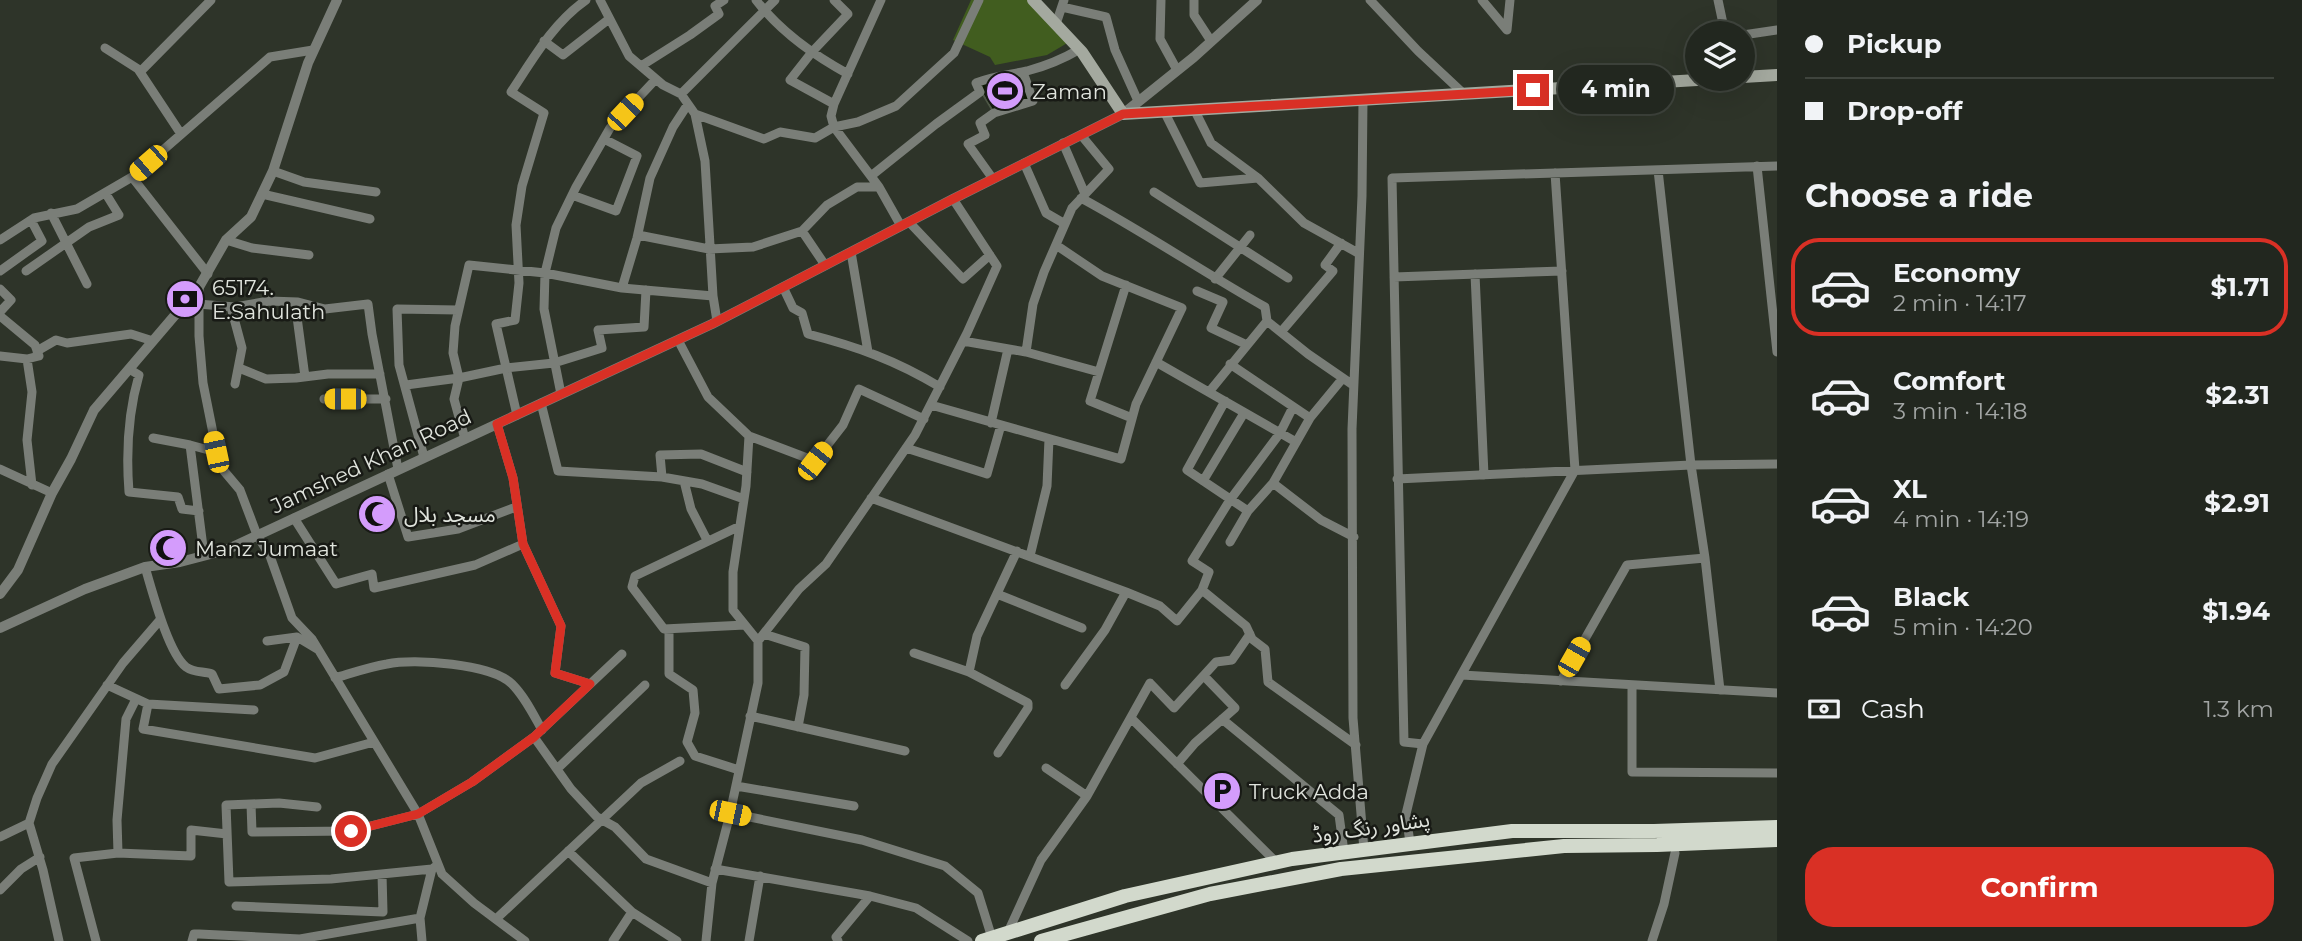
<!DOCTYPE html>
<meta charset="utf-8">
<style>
:root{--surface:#22271f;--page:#2e332c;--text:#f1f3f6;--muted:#a2a5a4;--line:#3f443d;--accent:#d93025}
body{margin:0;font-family:Montserrat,"Noto Sans Arabic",sans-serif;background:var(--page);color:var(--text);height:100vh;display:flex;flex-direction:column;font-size:26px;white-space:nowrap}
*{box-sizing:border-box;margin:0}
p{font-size:23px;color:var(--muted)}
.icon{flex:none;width:38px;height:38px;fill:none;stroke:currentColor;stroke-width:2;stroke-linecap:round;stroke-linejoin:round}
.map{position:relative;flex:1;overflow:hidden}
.panel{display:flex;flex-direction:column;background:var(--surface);width:525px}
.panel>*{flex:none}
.top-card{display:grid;align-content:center;height:154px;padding:0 28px;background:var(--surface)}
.buttons{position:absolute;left:1685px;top:21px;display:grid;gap:14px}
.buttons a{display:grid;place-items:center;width:70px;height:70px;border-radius:50%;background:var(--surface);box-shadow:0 7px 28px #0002,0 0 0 2px var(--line);font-size:35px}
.end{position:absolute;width:32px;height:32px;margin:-16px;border:9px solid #d93025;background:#fff;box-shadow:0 0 0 4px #fff}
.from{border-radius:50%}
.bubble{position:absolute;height:49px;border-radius:24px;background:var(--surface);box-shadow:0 7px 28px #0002,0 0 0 2px var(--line);font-size:23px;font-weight:700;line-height:49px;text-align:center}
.car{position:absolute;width:21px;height:42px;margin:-21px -10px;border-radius:9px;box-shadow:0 0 5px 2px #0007;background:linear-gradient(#f5c518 24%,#345 0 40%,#f5c518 0 76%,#345 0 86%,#f5c518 0)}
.top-card b{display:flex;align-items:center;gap:24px;height:66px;font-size:26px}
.top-card b+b{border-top:2px solid var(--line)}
.top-card i{width:18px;height:18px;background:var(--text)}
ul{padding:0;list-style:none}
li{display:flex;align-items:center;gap:21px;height:98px;margin:0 14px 10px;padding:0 14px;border:4px solid transparent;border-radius:28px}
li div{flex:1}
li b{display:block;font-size:26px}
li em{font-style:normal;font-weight:700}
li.selected{border-color:var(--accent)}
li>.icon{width:63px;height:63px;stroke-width:1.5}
h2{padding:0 28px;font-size:32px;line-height:84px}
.pay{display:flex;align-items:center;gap:18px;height:77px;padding:0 28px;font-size:26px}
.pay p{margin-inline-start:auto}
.cta{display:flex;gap:14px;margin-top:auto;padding:14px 28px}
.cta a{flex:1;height:80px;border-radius:28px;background:var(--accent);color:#fff;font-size:28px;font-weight:700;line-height:80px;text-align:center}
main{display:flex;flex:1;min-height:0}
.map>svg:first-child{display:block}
.green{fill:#415d1f}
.water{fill:#0e1904;stroke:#4d5645;stroke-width:2}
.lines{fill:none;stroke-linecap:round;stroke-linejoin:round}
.minor{stroke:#7a7e78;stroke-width:9}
.tertiary{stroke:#7a7e78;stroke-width:10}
.secondary{stroke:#a4a99f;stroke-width:12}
.trunk{stroke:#d2d9cc;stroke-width:14}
.route{stroke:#d93025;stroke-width:9}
.labels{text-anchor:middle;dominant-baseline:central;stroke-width:5;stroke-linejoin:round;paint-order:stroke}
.poi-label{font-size:21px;fill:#e0e4dd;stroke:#181a15;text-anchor:start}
.street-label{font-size:21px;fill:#e0e4dd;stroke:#181a15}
</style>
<main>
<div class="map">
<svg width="1777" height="941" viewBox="0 0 1777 941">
<rect width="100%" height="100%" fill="#2e3429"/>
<path class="green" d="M971 0H1029L1069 42 1047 55 995 65 990 57 953 40Z"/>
<path class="water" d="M1023 72 1033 101 994 113 975 81Z"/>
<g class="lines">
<path class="minor" d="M600 0 629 56 663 85 681 94 695 114 705 161 713 296 717 321
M756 0C779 30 815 56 848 74
M1161 0 1160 39 1177 70
M1194 0V15L1211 41
M1370 0 1418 51 1464 94
M1482 0 1507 30 1510 0
M1718 0 1725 33
M1062 7 1106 17 1115 50 1138 101
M1056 24 1064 0
M1743 35 1777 30
M544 41 563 55 609 19
M105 48 138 69 181 134
M641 66 690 35 719 14 715 6 724 0
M140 72 211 0
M681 94 775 0
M1363 100 1362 196 1352 429 1353 718 1364 850
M834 104 790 80 812 52 848 14 834 0
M1194 109 1211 143 1258 178 1304 223 1358 253
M1164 111 1200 183 1258 178
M695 114 764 139 780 132 815 138 834 127 858 122 896 106 954 53 979 0
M1063 143 1085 194
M1024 163 1046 213 1065 224
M1757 166 1777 352
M1658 170 1691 465 1705 558 1720 690
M273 171 304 182 376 192
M1555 173 1575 470 1423 744 1404 742 1392 178 1777 166
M871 176 936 124 980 92 976 83C993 76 1009 75 1027 71 1046 66 1063 59 1080 49
M132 177 208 274
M993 179 968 144 985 135 980 123 994 113 1033 101 1023 72
M879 187 834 127 831 116 834 104 881 0
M1154 192 1288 278
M262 194 370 219
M572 195 616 211 637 156 604 139
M1081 198C1144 232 1203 272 1265 307L1267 321 1308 354 1353 385
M51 213 87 284
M909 222 963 279 990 255
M638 235 709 249 753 247 802 231
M0 240 34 218 77 209 132 177 270 57 313 50
M226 240 252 248 309 255
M851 252 868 352
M825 265 802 231 827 205 857 187H879L901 226
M0 271 42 241 31 220
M26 271 89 227 119 215 106 194
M1475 274 1484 475
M1394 277 1562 271
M1215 279 1250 235
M1126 285 1090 401 1132 418
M199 287V336L203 383 218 458 224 471 240 490 257 535 270 556 292 618 312 639 418 814 442 874 474 903 525 941
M783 287 793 308 802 313 808 334C858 347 895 360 940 387
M622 288 637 238 650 178 673 127 688 104
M0 289 11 300 0 312
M1197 291 1223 302 1211 328 1245 344
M295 302 305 377
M198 304 235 307 269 301 298 302 325 309 368 304 372 334 398 469
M231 307 242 348 235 384
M0 316 35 345 39 356 27 359 0 356
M1281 332 1333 271 1325 265 1341 243
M678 340 708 397 749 436 746 486 733 572V610L758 641
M963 341 1026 352 1099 372
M37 351 56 340 67 343 131 334 153 341
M1026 352 1033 304 1044 272 1072 208 1109 169 1081 135
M27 359 32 392 27 440 32 485
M1156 362 1296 442
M1230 364 1310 418
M239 368 266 379 296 378 328 374H380
M129 369 139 375C128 413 126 453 129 492L178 497 182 509 199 511
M406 385 459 378 506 368 554 363 602 348 598 330 644 327 646 290
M1209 392 1267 321
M561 394 544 309 545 273 556 228 576 187 610 128 656 79
M324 399H386
M1225 401 1187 470 1248 511
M541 403 558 471 662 477 702 484 744 499
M931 405 1121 459 1136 404 1182 308 1102 276 1056 245
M517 415 496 324 515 320 519 283 516 225 522 186 544 113 511 92C533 59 553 23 586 0
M991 423 1008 349
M497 424 513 478 523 544 561 626 555 673 590 684
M749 436 815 461 843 425 859 389 924 419
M153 438 190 445
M465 439 454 399 459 378 453 353 455 326 469 265 545 273 622 288 713 296
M906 448 987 474 1001 425
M424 457 399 365 397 309 458 310
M0 469 52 493
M388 474 408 537 458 529 516 507
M662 477 660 455 701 454 747 472
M1397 479 1691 465 1777 464
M684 481 691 509 707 540
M1203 481 1244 413
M1273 483 1310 418 1343 378
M871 498 1126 592 1160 606 1177 621 1202 590 1246 626 1252 639 1265 649 1268 682 1356 745
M294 518 336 584 372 574 374 588 475 565 523 544
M740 526 635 576 632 587 664 629 745 625
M1230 542 1248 511 1273 483 1321 520 1354 537
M204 555 190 445 216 452
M1030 556 1047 486 1049 439
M145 567C152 590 168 653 186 667 194 673 204 671 212 674L219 689 260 685 284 672 297 637
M1202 590 1209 572 1192 561 1230 500 1280 433 1293 407
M997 594 1082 628
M669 629V674L693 690 695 713 687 742 695 756 739 770
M764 634 805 647 804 695 798 727
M267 641 297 637 317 649
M914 653 969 672 1028 703V708L998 753
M969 672 977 636 1017 551
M1462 675 1777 693
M335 678C352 673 369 667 387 664 414 658 492 664 512 684 525 697 533 714 542 730
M1561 681 1627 565 1705 558
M107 685 148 704 143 729 315 758 374 742
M1065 685 1105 630 1126 592
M1632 685V772L1777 773
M148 704 254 710
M750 716 905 751
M1131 718 1276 862
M1222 719 1339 815 1344 852
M534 737 571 789 597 817 615 827 646 859 712 883
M1177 764 1195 743 1235 708 1204 676
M557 769 645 685
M736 786 854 806
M1087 796 1150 683 1174 708 1216 662 1232 660 1250 634
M251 804 226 805 229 882 331 879 432 869
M317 807 279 803 251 804 252 832 351 831 418 814 472 782 534 737 622 654
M730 813 862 840 945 866 978 893 992 938
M29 823 43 870 59 941
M0 837 29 823 37 798 52 764 123 663 160 620
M1410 843 1406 814 1423 744
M568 851 632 912 677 941
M118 853 117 820 126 719 136 699
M715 869 870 896 916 908 968 941
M0 890 21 869 40 857
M236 906 383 912 382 874
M496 919 641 783 680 761
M1008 932 1041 860 1087 796 1046 768
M96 941 74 858 118 853 191 856V830L227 834
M192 941 194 934H199L300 939 420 918
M422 941 420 918 432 869 436 866
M613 941 632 912
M706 941 712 883 729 818 758 683V641L799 589 826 564 915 435 967 333 997 266 953 199
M749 941 760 876
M838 941 836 937 870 896
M1652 941 1664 904 1675 853"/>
<path class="tertiary" d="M0 594 18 570 52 493 71 459 94 410 199 287 226 240 251 217 273 171 308 63 337 0
M0 628 85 589 145 567 180 562 226 550 712 324 953 199 1123 114 1194 57 1257 0"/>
<path class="secondary" d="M1033 0 1082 52 1123 114 1714 79
M1743 77 1777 75"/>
<path class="trunk" d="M982 941 1125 896 1292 859 1512 831H1654L1777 827
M1041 941 1210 894 1341 869 1564 846 1657 845 1777 840"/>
</g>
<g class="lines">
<path class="route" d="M351 831 418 814 472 782 534 737 590 684 555 673 561 626 523 544 513 478 497 424 712 324 953 199 1123 114 1533 90"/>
</g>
<defs>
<symbol id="stadium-disc" viewBox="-11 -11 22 22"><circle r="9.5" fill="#d49cfc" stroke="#181a15"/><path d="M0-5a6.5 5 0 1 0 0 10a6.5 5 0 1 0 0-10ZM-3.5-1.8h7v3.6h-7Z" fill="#111"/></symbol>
<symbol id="bank-disc" viewBox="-11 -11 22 22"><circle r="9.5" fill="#d49cfc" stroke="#181a15"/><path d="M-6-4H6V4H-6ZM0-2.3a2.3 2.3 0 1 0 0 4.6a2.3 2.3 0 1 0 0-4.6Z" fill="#111"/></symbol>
<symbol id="mosque-disc" viewBox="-11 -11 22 22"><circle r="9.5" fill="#d49cfc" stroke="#181a15"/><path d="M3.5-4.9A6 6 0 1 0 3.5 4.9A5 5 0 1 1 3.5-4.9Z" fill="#111"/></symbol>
<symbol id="parking-disc" viewBox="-11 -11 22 22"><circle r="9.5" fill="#d49cfc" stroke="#181a15"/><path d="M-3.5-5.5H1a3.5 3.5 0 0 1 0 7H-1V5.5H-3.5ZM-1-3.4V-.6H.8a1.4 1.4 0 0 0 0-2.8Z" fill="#111"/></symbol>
</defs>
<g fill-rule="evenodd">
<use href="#stadium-disc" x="983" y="69" width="44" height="44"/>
<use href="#bank-disc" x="163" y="277" width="44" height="44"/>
<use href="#mosque-disc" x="355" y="492" width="44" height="44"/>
<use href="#mosque-disc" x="146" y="526" width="44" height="44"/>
<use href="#parking-disc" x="1200" y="769" width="44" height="44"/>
</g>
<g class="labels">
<g class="poi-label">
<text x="1032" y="91">Zaman</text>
<text x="212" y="287">65174.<tspan x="212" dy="24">E.Sahulath</tspan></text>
<text x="404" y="514">مسجد بلال</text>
<text x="195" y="548">Manz Jumaat</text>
<text x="1249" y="791">Truck Adda</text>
</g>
<g class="street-label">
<text transform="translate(371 461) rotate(-25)">Jamshed Khan Road</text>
<text transform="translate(1371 827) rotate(-8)">پشاور رنگ روڈ</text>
</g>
</g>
</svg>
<div class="buttons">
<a><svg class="icon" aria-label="layers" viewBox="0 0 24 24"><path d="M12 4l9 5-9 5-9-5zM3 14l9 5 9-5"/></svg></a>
</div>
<i class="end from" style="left:351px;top:831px"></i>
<i class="end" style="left:1533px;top:90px"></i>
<div class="bubble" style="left:1558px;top:65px;width:116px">4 min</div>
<i class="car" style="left:625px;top:112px;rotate:43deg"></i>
<i class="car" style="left:148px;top:163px;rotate:229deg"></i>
<i class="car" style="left:345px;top:399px;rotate:270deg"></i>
<i class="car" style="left:216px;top:452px;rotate:348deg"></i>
<i class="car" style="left:815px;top:461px;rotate:38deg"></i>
<i class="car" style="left:1574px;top:657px;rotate:30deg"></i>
<i class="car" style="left:730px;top:813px;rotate:102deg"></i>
</div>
<section class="panel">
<div class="top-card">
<b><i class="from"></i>Pickup</b>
<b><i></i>Drop-off</b>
</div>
<h2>Choose a ride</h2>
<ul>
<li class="selected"><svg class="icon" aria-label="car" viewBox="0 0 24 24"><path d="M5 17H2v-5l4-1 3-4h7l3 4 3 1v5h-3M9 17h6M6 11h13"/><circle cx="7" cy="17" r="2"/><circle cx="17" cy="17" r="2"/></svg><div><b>Economy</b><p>2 min · 14:17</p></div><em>$1.71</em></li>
<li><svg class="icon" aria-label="car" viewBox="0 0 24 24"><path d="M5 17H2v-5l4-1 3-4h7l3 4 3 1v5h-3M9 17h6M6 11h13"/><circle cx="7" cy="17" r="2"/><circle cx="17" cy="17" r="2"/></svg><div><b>Comfort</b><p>3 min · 14:18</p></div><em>$2.31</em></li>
<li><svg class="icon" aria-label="car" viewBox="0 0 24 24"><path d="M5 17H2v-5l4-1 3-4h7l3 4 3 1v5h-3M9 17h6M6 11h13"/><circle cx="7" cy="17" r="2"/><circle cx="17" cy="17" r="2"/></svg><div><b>XL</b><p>4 min · 14:19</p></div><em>$2.91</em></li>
<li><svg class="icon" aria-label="car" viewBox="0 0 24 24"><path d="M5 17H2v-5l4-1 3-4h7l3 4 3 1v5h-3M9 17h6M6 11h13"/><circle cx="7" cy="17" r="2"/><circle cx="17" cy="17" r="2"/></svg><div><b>Black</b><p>5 min · 14:20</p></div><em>$1.94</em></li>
</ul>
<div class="pay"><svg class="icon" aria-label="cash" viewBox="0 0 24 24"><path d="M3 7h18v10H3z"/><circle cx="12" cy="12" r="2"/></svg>Cash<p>1.3 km</p></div>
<div class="cta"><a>Confirm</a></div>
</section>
</main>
